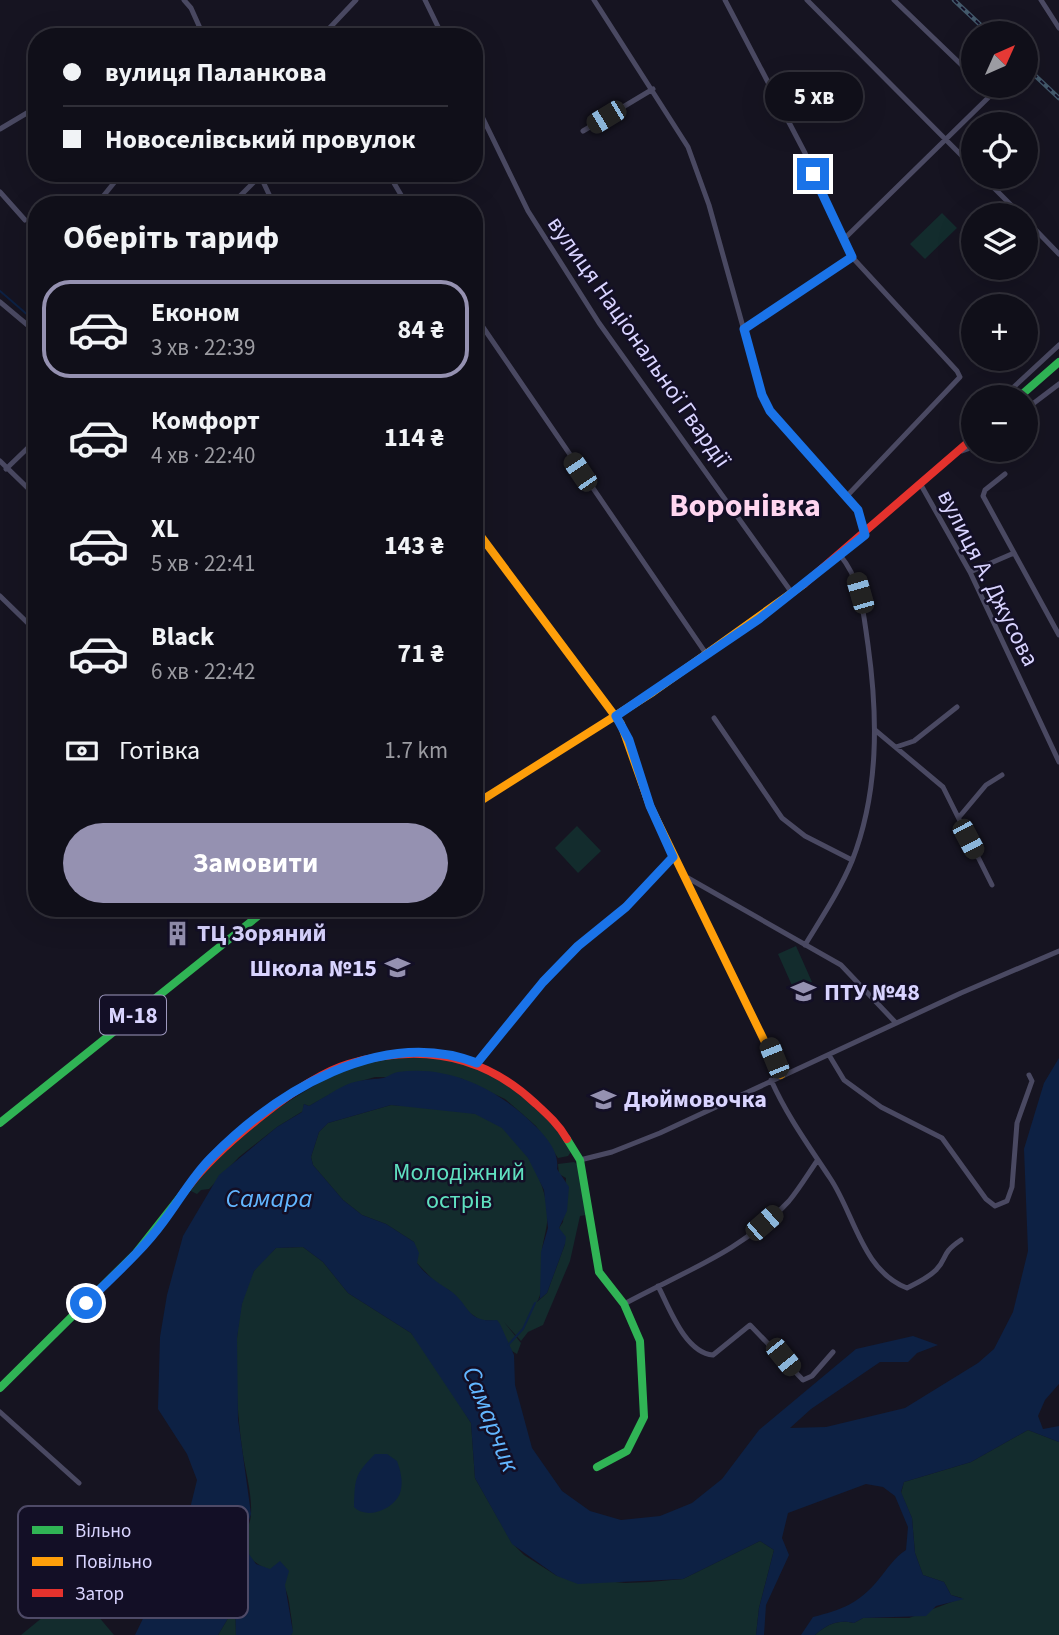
<!DOCTYPE html>
<html lang="uk">
<meta charset="utf-8">
<style>
:root{--surface:#100f19;--page:#191822;--text:#f1f3f6;--muted:#9c9ca2;--line:#302f38;--accent:#9591b1}
body{margin:0;font-family:"Source Sans 3",sans-serif;background:var(--page);color:var(--text);height:100vh;display:flex;flex-direction:column;font-size:26px;white-space:nowrap}
*{box-sizing:border-box;margin:0}
p{font-size:23px;color:var(--muted)}
.icon{flex:none;width:38px;height:38px;fill:none;stroke:currentColor;stroke-width:2;stroke-linecap:round;stroke-linejoin:round}
.map{position:relative;flex:1;overflow:hidden}
.details{position:absolute;left:28px;top:196px;width:455px;height:721px;display:flex;flex-direction:column;background:var(--surface);border-radius:28px;box-shadow:0 7px 28px #0002,0 0 0 2px var(--line)}
.details>*{flex:none}
.top-card{position:absolute;left:28px;top:28px;width:455px;height:154px;border-radius:28px;box-shadow:0 7px 28px #0002,0 0 0 2px var(--line);display:grid;align-content:center;height:154px;padding:0 35px;background:var(--surface)}
.needle{width:46px;rotate:45deg}
.controls{position:absolute;left:961px;top:21px;display:grid;gap:14px}
.controls a{display:grid;place-items:center;width:77px;height:77px;border-radius:50%;background:var(--surface);box-shadow:0 7px 28px #0002,0 0 0 2px var(--line);font-size:35px}
.end{position:absolute;width:32px;height:32px;margin:-16px;border:9px solid #1a73e8;background:#fff;box-shadow:0 0 0 4px #fff}
.from{border-radius:50%}
.bubble{position:absolute;height:49px;border-radius:24px;background:var(--surface);box-shadow:0 7px 28px #0002,0 0 0 2px var(--line);font-size:23px;font-weight:700;line-height:49px;text-align:center}
.car{position:absolute;width:21px;height:42px;margin:-21px -10px;border-radius:9px;box-shadow:0 0 5px 2px #0007;background:linear-gradient(#222 24%,#8ab4d8 0 40%,#222 0 76%,#8ab4d8 0 86%,#222 0)}
.top-card b{display:flex;align-items:center;gap:24px;height:66px;font-size:26px}
.top-card b+b{border-top:2px solid var(--line)}
.top-card i{width:18px;height:18px;background:var(--text)}
ul{padding:0;list-style:none}
li{display:flex;align-items:center;gap:21px;height:98px;margin:0 14px 10px;padding:0 21px;border:4px solid transparent;border-radius:28px}
li div{flex:1}
li b{display:block;font-size:26px}
li em{font-style:normal;font-weight:700}
li.current{border-color:var(--accent)}
li>.icon{width:63px;height:63px;stroke-width:1.5}
h2{padding:0 35px;font-size:32px;line-height:84px}
.pay{display:flex;align-items:center;gap:18px;height:77px;padding:0 35px;font-size:26px}
.pay p{margin-inline-start:auto}
.cta{display:flex;gap:14px;margin-top:auto;padding:14px 35px}
.cta a{flex:1;height:80px;border-radius:42px;background:var(--accent);color:#fff;font-size:28px;font-weight:700;line-height:80px;text-align:center}
.map>svg:first-child{display:block}
.green{fill:#132c2d}
.water{fill:#0d2144}
.lines{fill:none;stroke-linecap:round;stroke-linejoin:round}
.stream{stroke:#0d2144;stroke-width:2}
.street{stroke:#4a4962;stroke-width:5}
.fast{stroke:#30b455;stroke-width:8}
.slow{stroke:#ff9f0a;stroke-width:8}
.jam{stroke:#e5322d;stroke-width:8}
.rail-casing{stroke:#43596b;stroke-width:4.5}
.rail{stroke:#130f26;stroke-width:2;stroke-dasharray:5;stroke-linecap:butt}
.route{stroke:#1a73e8;stroke-width:9}
.labels{text-anchor:middle;dominant-baseline:central;stroke-width:5;stroke-linejoin:round;paint-order:stroke}
.shield{fill:#130f26;stroke:#9e99be;stroke-width:2}
.shield-label{font-size:23px;font-weight:bold;fill:#d9d4ff}
.street-label{font-size:24px;fill:#d9d4ff;stroke:#130f26}
.poi-label{font-size:24px;font-weight:bold;fill:#d9d4ff;stroke:#130f26;text-anchor:start}
.park-label{font-size:24px;fill:#5fe0c0;stroke:#130f26}
.water-label{font-size:26px;font-style:italic;fill:#62b6ff;stroke:#130f26}
.district-label{font-size:32px;font-weight:bold;fill:#ffd6f0;stroke:#130f26}
.key{fill:#130f26;stroke:#4e4a67;stroke-width:2}
.key-label{font-size:19px;fill:#d9d4ff}
</style>
<div class="map">
<svg width="1059" height="1635" viewBox="0 0 1059 1635">
<rect width="100%" height="100%" fill="#161421"/>
<path class="green" d="M942 213 957 228 925 259 910 244Z
M577 826 601 851 578 873 555 848Z
M796 946 812 982 794 990 778 954Z
M407 1057C430 1058 451 1058 473 1066 512 1079 552 1117 571 1152L568 1156 558 1158 536 1126 505 1099 460 1078 375 1077 347 1085 309 1106 304 1104 303 1111 277 1127 239 1157 209 1189 201 1190 197 1194 191 1191C207 1149 317 1079 360 1063 374 1058 392 1059 407 1057Z
M391 1105C419 1107 449 1107 476 1114 513 1123 543 1172 547 1208 549 1224 544 1235 542 1250 539 1265 546 1287 537 1302L547 1293 565 1244 559 1228 563 1222 566 1178 559 1174 558 1164 574 1162 578 1165 586 1215 580 1216 570 1261 543 1325 528 1332 521 1341 504 1322 521 1343 517 1354 510 1350 497 1321 480 1320 470 1313 449 1290 438 1285 417 1263 414 1242 386 1224 362 1215 343 1200 313 1165 311 1157 319 1132 328 1123Z
M303 1247 323 1262 348 1293 411 1333 426 1351 471 1423 475 1478 512 1543 524 1555 557 1576 625 1583 650 1582 683 1579 760 1541 774 1550 759 1608 756 1635H291C294 1627 291 1618 290 1609 286 1562 253 1574 246 1549 242 1535 251 1526 251 1513 252 1495 246 1473 243 1455 236 1406 228 1315 254 1271 259 1263 269 1255 276 1248Z
M1028 1430 1059 1442V1635H815C827 1624 838 1619 854 1623L863 1618H909L962 1598 951 1595 944 1582 923 1575 915 1553 912 1518 901 1493 904 1482 971 1462Z
M76 1590 114 1635H21Z
M231 1594 235 1598 236 1635H218L227 1620Z"/>
<path class="water" d="M1059 1058V1384L1045 1400 1038 1416 1043 1429 1059 1426V1442L1028 1430 971 1462 904 1482 901 1492 912 1518 915 1553 923 1575 944 1582 951 1595 964 1599 936 1606 926 1616 863 1618 854 1623C838 1619 827 1624 815 1635H801L813 1617C841 1610 860 1603 879 1579 888 1568 894 1558 906 1550L908 1527 895 1496 883 1487 866 1484 788 1513 782 1538 789 1555 766 1605 764 1635H756L759 1608 774 1550 760 1541 683 1579 578 1584 557 1576 512 1544 475 1478 471 1423 411 1333 348 1293 323 1262 303 1247 276 1248 254 1271 242 1304 237 1338 238 1419 251 1514 245 1532 246 1550 256 1564 270 1569 280 1561 289 1571 285 1585 293 1632 291 1635H236L235 1598 231 1594 227 1620 218 1635H135L155 1594 176 1566 197 1480 187 1454 158 1409 160 1337 167 1295 183 1236 219 1175 277 1127 302 1112 304 1104 309 1106C322 1099 333 1091 346 1085 359 1079 371 1080 383 1078 388 1077 392 1073 398 1072 447 1065 494 1087 529 1120 542 1132 560 1150 557 1169L569 1187 567 1211 559 1228 566 1237 565 1244 547 1293 535 1303 540 1298 541 1252 548 1228 544 1190 528 1158 502 1128 475 1114 391 1105 328 1123 319 1132 311 1157 313 1165 343 1200 362 1215 386 1224 414 1242 419 1253 417 1263C427 1277 439 1283 452 1292 470 1306 467 1323 497 1320L500 1324 514 1355 515 1385 532 1448 562 1491 590 1511 621 1520 660 1516 692 1503 722 1479 759 1430 856 1349 913 1336 938 1345 917 1353 908 1362H880L811 1409 790 1428 826 1427 905 1408 978 1363 994 1349 1013 1312 1028 1251 1024 1149 1044 1083Z
M375 1454H387L397 1461C400 1469 403 1480 401 1489 398 1508 368 1521 354 1507 355 1479 354 1475 375 1454Z"/>
<g class="lines">
<path class="stream" d="M0 291 37 323
M508 1345 523 1329 535 1303"/>
<path class="street" d="M184 0 191 8 204 37
M425 0 443 37
M594 0 688 147 709 205 762 395 770 411 858 510 864 532
M725 0 805 153 831 216 852 257 957 371 960 377 846 497
M807 0 973 167
M894 0 973 76
M1041 0 1059 28
M321 37 356 0
M474 100 528 211 599 323 792 593
M0 129 37 107
M583 131 653 89
M259 173 274 205
M388 173 407 205
M983 177 1021 215
M0 192 25 220
M96 205 122 173
M231 205 260 176
M1026 220 1059 254
M843 240 992 94 983 86
M0 302 37 333
M474 314 707 655
M744 329 852 257
M1003 397 1059 345
M1026 409 1059 384
M966 439 973 430
M962 451 973 447
M0 461 37 497
M6 469 37 439
M1005 474 985 490 983 496 1059 635
M921 485 970 572 1059 762
M970 572 1014 553
M0 596 37 632
M714 718 782 818 805 836 852 860
M875 730 943 787 992 885
M896 747 914 741 957 707
M960 816 986 785 1002 775
M688 878 841 965 896 1023
M805 945C822 917 840 890 852 861 879 792 878 717 868 645 863 612 862 582 840 555
M829 1055 844 1080 881 1107 942 1138 986 1199 995 1206 1007 1201 1012 1187 1017 1123 1032 1081 1029 1075
M477 1063 543 982 578 946 626 907 673 857
M771 1080C787 1116 809 1146 830 1178 854 1213 862 1271 907 1288 917 1283 928 1278 936 1270 948 1258 940 1254 961 1240
M580 1160 612 1152 660 1133 961 993 1059 951
M658 1286C669 1307 685 1353 713 1355L750 1325 803 1380 812 1376 833 1352
M624 1304C681 1273 744 1250 789 1201 799 1189 808 1174 817 1161
M0 1412 79 1483"/>
<path class="fast" d="M1019 397 1059 362
M0 1123 268 908
M567 1139 580 1160 599 1272 624 1304 640 1341 644 1417 627 1451 597 1467
M0 1388 136 1253 188 1187"/>
<path class="slow" d="M474 527 621 724 650 806 781 1075
M474 805 653 692 804 584"/>
<path class="jam" d="M804 584 973 438
M188 1187C218 1148 301 1078 348 1064 418 1043 482 1053 536 1104 548 1115 559 1125 567 1139"/>
<defs>
<path id="rail" d="M954 0 989 33
M1026 67 1059 98"/>
</defs>
<use href="#rail" class="rail-casing"/>
<use href="#rail" class="rail"/>
</g>
<g class="lines">
<path class="route" d="M86 1303C112 1277 141 1252 163 1222 179 1201 192 1177 211 1158 276 1092 381 1026 477 1063L543 982 578 946 626 907 673 857 650 806 629 740 616 716 759 619 865 535 858 510 770 411 762 395 744 329 852 257 813 174"/>
</g>
<defs>
<symbol id="building-bare" viewBox="-9 -9 18 18"><path d="M-4-6H4V6H1V3H-1V6H-4ZM-2.5-4.3h1.7v1.8h-1.7ZM.8-4.3h1.7v1.8H.8ZM-2.5-1h1.7V.8h-1.7ZM.8-1h1.7V.8H.8Z" fill="#9591b1" stroke="#130f26" stroke-width="2.5" paint-order="stroke"/></symbol>
<symbol id="school-bare" viewBox="-9 -9 18 18"><path d="M0-5L7-2L0 1L-7-2ZM-4 1L0 2.5L4 1V4Q0 6-4 4Z" fill="#9591b1" stroke="#130f26" stroke-width="2.5" paint-order="stroke"/></symbol>
<symbol id="university-bare" viewBox="-9 -9 18 18"><path d="M0-5L7-2L0 1L-7-2ZM-4 1L0 2.5L4 1V4Q0 6-4 4Z" fill="#9591b1" stroke="#130f26" stroke-width="2.5" paint-order="stroke"/></symbol>
</defs>
<g fill-rule="evenodd">
<use href="#building-bare" x="160" y="916" width="35" height="35"/>
<use href="#school-bare" x="380" y="950" width="35" height="35"/>
<use href="#university-bare" x="786" y="974" width="35" height="35"/>
<use href="#school-bare" x="586" y="1082" width="35" height="35"/>
</g>
<g class="labels">
<rect class="shield" x="100" y="995.5" width="66" height="39" rx="5"/>
<g class="shield-label">
<text x="133" y="1015">М-18</text>
</g>
<g class="street-label">
<text transform="translate(639 342) rotate(55)">вулиця Національної Гвардії</text>
<text transform="translate(988 578) rotate(63)">вулиця А. Джусова</text>
</g>
<g class="poi-label">
<text x="197" y="933">ТЦ Зоряний</text>
<text x="377" y="968" text-anchor="end">Школа №15</text>
<text x="824" y="992">ПТУ №48</text>
<text x="624" y="1099">Дюймовочка</text>
</g>
<g class="park-label">
<text x="459" y="1172">Молодіжний<tspan x="459" dy="28">острів</tspan></text>
</g>
<g class="water-label">
<text x="269" y="1198">Самара</text>
<text transform="translate(491 1419) rotate(68)">Самарчик</text>
</g>
<g class="district-label">
<text x="745" y="506">Воронівка</text>
</g>
</g>
<rect x="18" y="1506" width="230" height="112" rx="10" class="key"/>
<rect x="32" y="1526" width="31" height="8" fill="#30b455"/>
<rect x="32" y="1557" width="31" height="9" fill="#ff9f0a"/>
<rect x="32" y="1589" width="31" height="8" fill="#e5322d"/>
<g class="key-label">
<text x="75" y="1537">Вільно</text>
<text x="75" y="1568">Повільно</text>
<text x="75" y="1600">Затор</text>
</g>
</svg>
<div class="controls">
<a><svg class="needle" viewBox="-14 -14 28 28"><path d="M0-13l5 13h-10z" fill="#e53935"/><path d="M0 13l5-13h-10z" fill="#9c9ca2"/></svg></a>
<a><svg class="icon" aria-label="locate" viewBox="0 0 24 24"><circle cx="12" cy="12" r="6"/><path d="M12 2v4M12 18v4M2 12h4M18 12h4"/></svg></a>
<a><svg class="icon" aria-label="layers" viewBox="0 0 24 24"><path d="M12 4l9 5-9 5-9-5zM3 14l9 5 9-5"/></svg></a>
<a>+</a>
<a>−</a>
</div>
<i class="end from" style="left:86px;top:1303px"></i>
<i class="end" style="left:813px;top:174px"></i>
<div class="bubble" style="left:765px;top:72px;width:98px">5 хв</div>
<i class="car" style="left:606px;top:117px;rotate:239deg"></i>
<i class="car" style="left:580px;top:472px;rotate:326deg"></i>
<i class="car" style="left:860px;top:593px;rotate:344deg"></i>
<i class="car" style="left:968px;top:839px;rotate:152deg"></i>
<i class="car" style="left:774px;top:1058px;rotate:338deg"></i>
<i class="car" style="left:764px;top:1223px;rotate:49deg"></i>
<i class="car" style="left:783px;top:1357px;rotate:141deg"></i>
<div class="top-card">
<b><i class="from"></i>вулиця Паланкова</b>
<b><i></i>Новоселівський провулок</b>
</div>
<section class="details">
<h2>Оберіть тариф</h2>
<ul>
<li class="current"><svg class="icon" aria-label="car" viewBox="0 0 24 24"><path d="M5 17H2v-5l4-1 3-4h7l3 4 3 1v5h-3M9 17h6M6 11h13"/><circle cx="7" cy="17" r="2"/><circle cx="17" cy="17" r="2"/></svg><div><b>Економ</b><p>3 хв · 22:39</p></div><em>84 ₴</em></li>
<li><svg class="icon" aria-label="car" viewBox="0 0 24 24"><path d="M5 17H2v-5l4-1 3-4h7l3 4 3 1v5h-3M9 17h6M6 11h13"/><circle cx="7" cy="17" r="2"/><circle cx="17" cy="17" r="2"/></svg><div><b>Комфорт</b><p>4 хв · 22:40</p></div><em>114 ₴</em></li>
<li><svg class="icon" aria-label="car" viewBox="0 0 24 24"><path d="M5 17H2v-5l4-1 3-4h7l3 4 3 1v5h-3M9 17h6M6 11h13"/><circle cx="7" cy="17" r="2"/><circle cx="17" cy="17" r="2"/></svg><div><b>XL</b><p>5 хв · 22:41</p></div><em>143 ₴</em></li>
<li><svg class="icon" aria-label="car" viewBox="0 0 24 24"><path d="M5 17H2v-5l4-1 3-4h7l3 4 3 1v5h-3M9 17h6M6 11h13"/><circle cx="7" cy="17" r="2"/><circle cx="17" cy="17" r="2"/></svg><div><b>Black</b><p>6 хв · 22:42</p></div><em>71 ₴</em></li>
</ul>
<div class="pay"><svg class="icon" aria-label="cash" viewBox="0 0 24 24"><path d="M3 7h18v10H3z"/><circle cx="12" cy="12" r="2"/></svg>Готівка<p>1.7 km</p></div>
<div class="cta"><a>Замовити</a></div>
</section>
</div>
